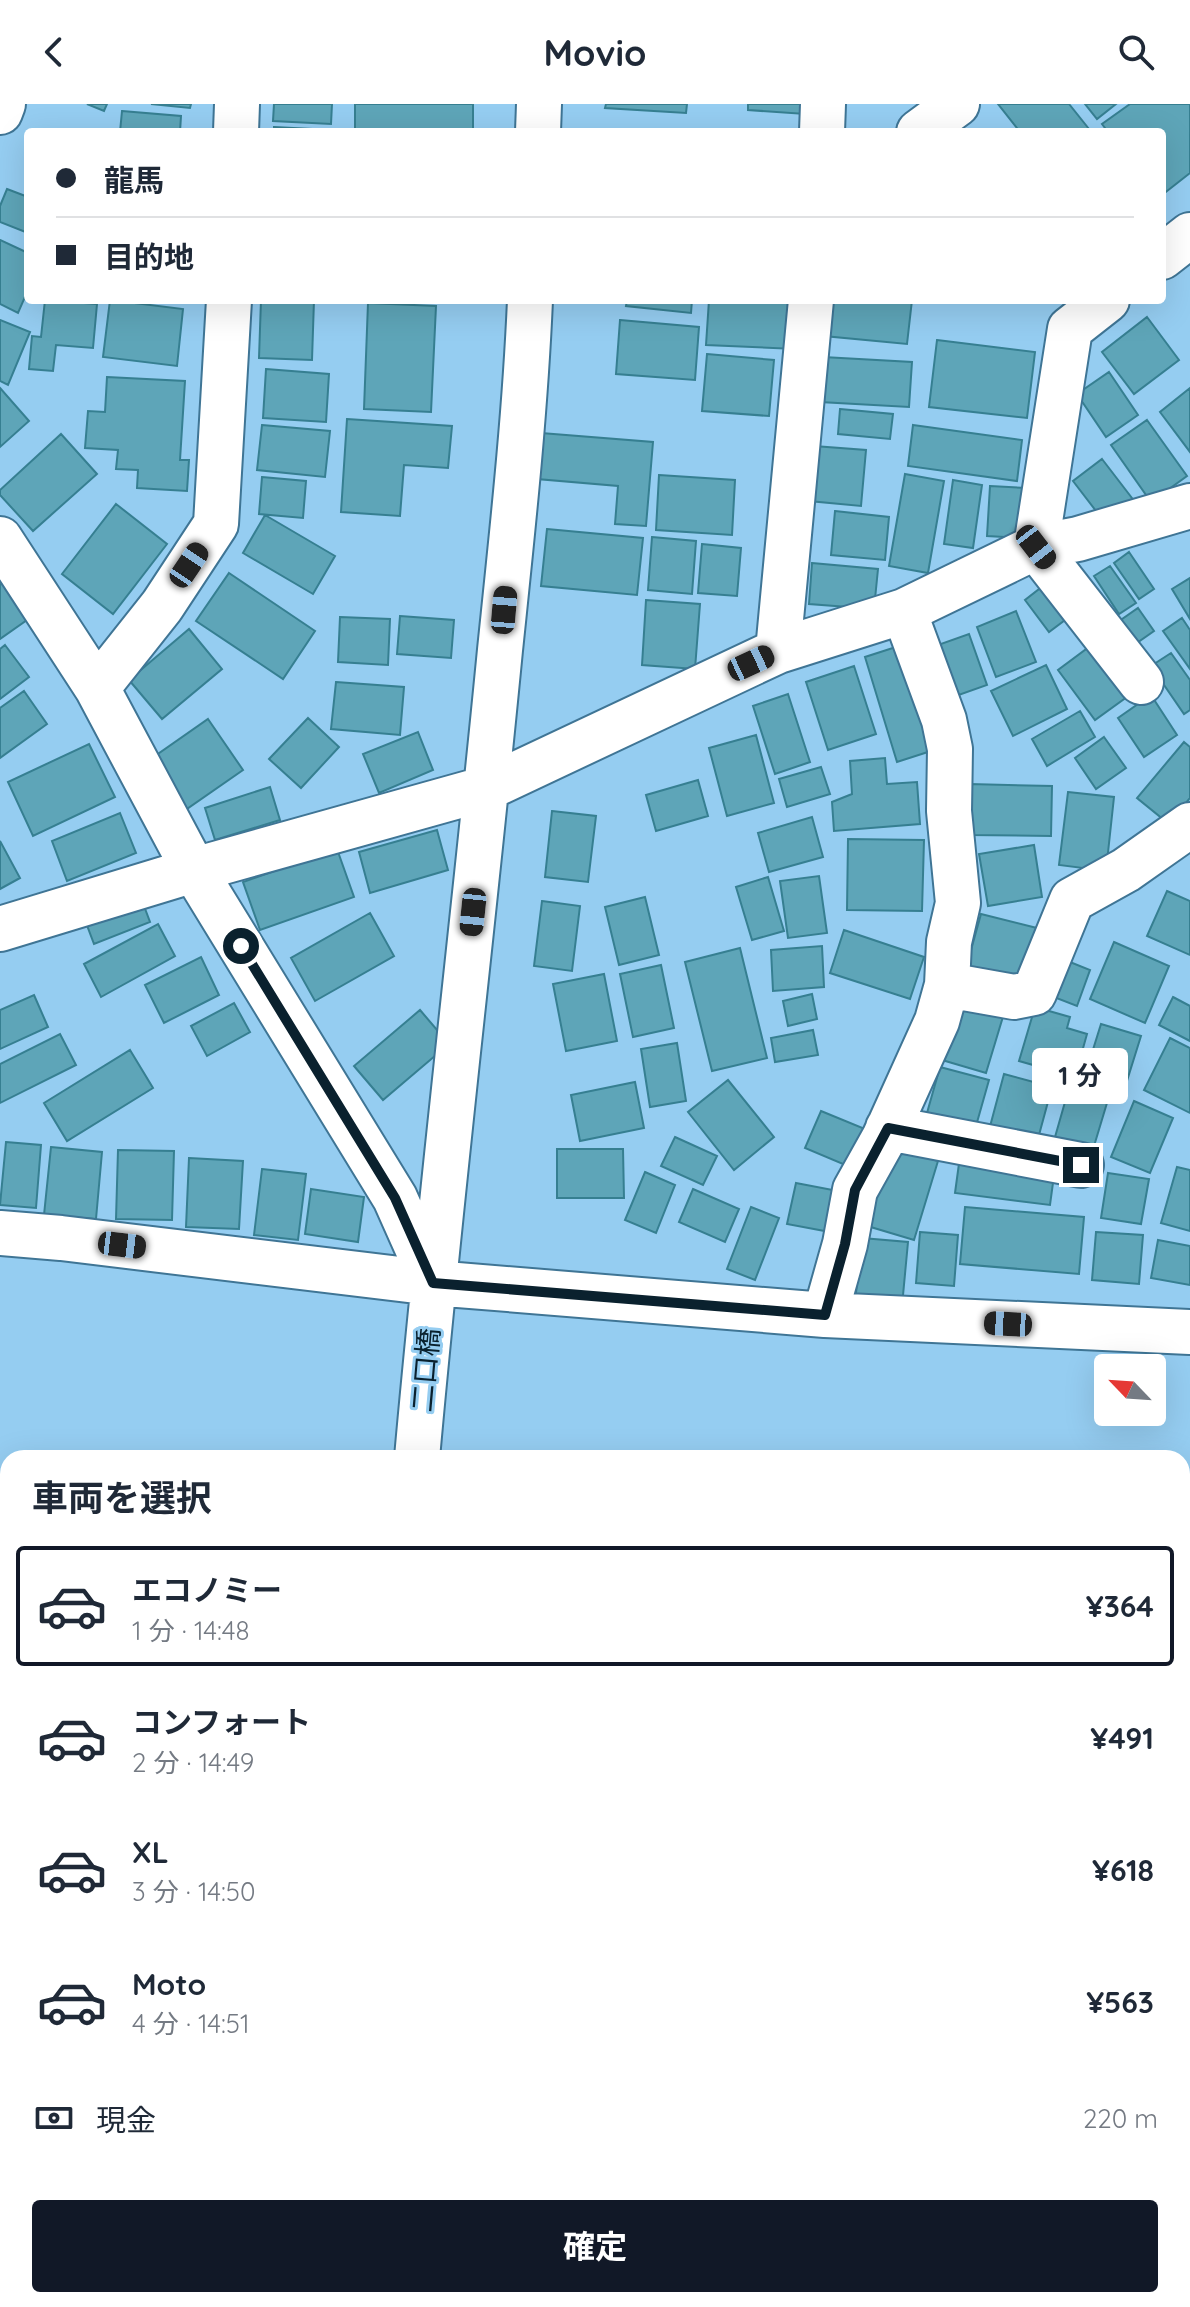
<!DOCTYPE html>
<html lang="ja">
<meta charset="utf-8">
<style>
:root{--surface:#fff;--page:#f2f2f3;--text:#1f2937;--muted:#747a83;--line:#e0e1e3;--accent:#111827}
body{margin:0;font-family:Quicksand,"Noto Sans JP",sans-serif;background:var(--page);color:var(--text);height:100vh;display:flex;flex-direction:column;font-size:30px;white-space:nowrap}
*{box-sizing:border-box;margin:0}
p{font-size:26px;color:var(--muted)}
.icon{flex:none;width:44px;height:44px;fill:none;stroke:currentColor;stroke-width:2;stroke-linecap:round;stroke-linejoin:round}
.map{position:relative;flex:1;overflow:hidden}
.drawer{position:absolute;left:0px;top:1346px;width:1190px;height:858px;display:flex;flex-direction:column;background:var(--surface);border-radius:24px 24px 0 0;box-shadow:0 8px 32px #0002}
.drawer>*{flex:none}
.hud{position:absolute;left:24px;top:24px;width:1142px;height:176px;border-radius:8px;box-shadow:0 8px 32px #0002;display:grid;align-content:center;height:176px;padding:0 32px;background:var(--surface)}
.needle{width:52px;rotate:295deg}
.tools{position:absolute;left:1094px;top:1250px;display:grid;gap:16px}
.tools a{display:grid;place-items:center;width:72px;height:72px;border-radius:8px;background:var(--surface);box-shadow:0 8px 32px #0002;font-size:40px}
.end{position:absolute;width:36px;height:36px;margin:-18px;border:10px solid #0a212e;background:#fff;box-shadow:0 0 0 4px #fff}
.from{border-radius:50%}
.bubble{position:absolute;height:56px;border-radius:8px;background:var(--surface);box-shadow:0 8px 32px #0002;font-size:26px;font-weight:700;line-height:56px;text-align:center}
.car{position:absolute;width:24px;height:48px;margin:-24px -12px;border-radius:10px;box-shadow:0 0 6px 2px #0007;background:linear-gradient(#222 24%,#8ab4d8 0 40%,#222 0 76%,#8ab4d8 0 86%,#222 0)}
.hud b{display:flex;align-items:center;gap:28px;height:76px;font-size:30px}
.hud b+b{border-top:2px solid var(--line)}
.hud i{width:20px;height:20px;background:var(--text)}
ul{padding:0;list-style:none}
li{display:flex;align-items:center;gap:24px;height:120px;margin:0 16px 12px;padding:0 16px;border:4px solid transparent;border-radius:8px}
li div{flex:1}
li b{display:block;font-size:30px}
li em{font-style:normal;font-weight:700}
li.active{border-color:var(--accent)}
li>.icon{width:72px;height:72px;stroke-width:1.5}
h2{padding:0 32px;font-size:36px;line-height:96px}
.pay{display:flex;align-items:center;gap:20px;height:88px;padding:0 32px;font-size:30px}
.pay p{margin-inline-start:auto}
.primary-button{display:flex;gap:16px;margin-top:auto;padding:16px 32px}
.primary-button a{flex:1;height:92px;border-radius:8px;background:var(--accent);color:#fff;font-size:32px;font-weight:700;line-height:92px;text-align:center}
header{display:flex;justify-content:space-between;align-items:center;height:104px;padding:0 32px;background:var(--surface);font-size:36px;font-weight:700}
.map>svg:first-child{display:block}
.water{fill:#7b882e}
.building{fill:#5ea5b8;stroke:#367f91;stroke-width:2}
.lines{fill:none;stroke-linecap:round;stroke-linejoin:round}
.minor-casing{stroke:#3f7595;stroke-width:48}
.path{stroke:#6997b4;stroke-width:5;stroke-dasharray:4 4;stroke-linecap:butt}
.minor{stroke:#fff;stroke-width:44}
.route{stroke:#0a212e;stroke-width:10}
.labels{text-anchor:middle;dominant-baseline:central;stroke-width:6;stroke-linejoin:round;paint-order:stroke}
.street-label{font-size:28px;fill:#0a212e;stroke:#95cdf1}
</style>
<header><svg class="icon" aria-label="back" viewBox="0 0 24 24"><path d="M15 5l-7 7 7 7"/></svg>Movio<svg class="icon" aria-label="search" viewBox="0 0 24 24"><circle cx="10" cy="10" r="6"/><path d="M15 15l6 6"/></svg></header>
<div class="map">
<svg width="1190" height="2203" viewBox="0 0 1190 2203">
<rect width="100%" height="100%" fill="#95cdf1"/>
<path class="water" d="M0 1450 8 1451V1713L0 1712Z
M1182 1610 1190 1612V1902L1182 1900Z"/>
<path class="building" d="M87 0H107L104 7Z
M151 0H191L190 4Z
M274 0H332L331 20 273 17Z
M355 0H473V28H355Z
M606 0H687L686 9 605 4Z
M748 0H805V10L748 6Z
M998 0H1069L1089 25 1085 28H1020Z
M1085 0H1116L1097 15Z
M1130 0H1190V69L1162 91V28H1108L1102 20Z
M122 7 181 12 180 28H120Z
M274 23 331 26V28H274Z
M7 85 28 93V129L0 118V102Z
M0 136 28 149V186L18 209 0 200Z
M45 196 97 200 93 244 56 241 53 267 29 265 32 232 41 233Z
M110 196 183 205 177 262 103 253Z
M261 196H314L312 256 259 254Z
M627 196H692L691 209 626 202Z
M709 196 798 199 795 245 706 241Z
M828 196H912L907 240 824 232Z
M368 199 436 202 431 308 364 305Z
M1147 213 1179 256 1134 290 1102 248Z
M0 216 30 228 8 281 0 277Z
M620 216 699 223 695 276 616 270Z
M937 236 1035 248 1027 314 929 303Z
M707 250 774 256 769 312 702 307Z
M823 253 912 258 909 303 820 298Z
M266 265 329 270 326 318 263 314Z
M1109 268 1138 311 1106 333 1077 290Z
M107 273 185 277 180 356H189L187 387 137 384 138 366 116 365 118 346 85 344 88 307 105 308Z
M0 284 29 317 0 343Z
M1190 284V348L1160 308Z
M840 305 893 310 890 335 838 330Z
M347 315 452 322 448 364 404 361 400 412 341 408Z
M1147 316 1187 372 1151 398 1111 341Z
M262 321 330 327 325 373 257 366Z
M913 321 1022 336 1017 377 908 362Z
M541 329 653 338 646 422 615 420 618 382 537 375Z
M61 330 97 370 33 427 0 391V386Z
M814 342 866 346 861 402 809 397Z
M1102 355 1135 398 1106 420 1073 377Z
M905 370 944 377 928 469 889 462Z
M659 371 735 376 732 431 656 426Z
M262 373 306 377 303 414 259 410Z
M953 376 982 381 973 444 944 440Z
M990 382 1026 384 1023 434 987 432Z
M116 400 167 440 113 510 62 470Z
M835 407 889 413 885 456 831 451Z
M265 411 335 452 313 490 243 449Z
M547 425 643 434 637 491 541 482Z
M652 433 696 437 692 490 648 486Z
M702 440 741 444 737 492 698 489Z
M1129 448 1154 485 1139 495 1114 459Z
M812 459 878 465 874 505 809 500Z
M1110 462 1136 499 1119 510 1094 472Z
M229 469 315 527 283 575 196 517Z
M1190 474V515L1172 485Z
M1052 475 1077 507 1049 528 1025 496Z
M2 479 27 516 0 535V481Z
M646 496 700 500 695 565 642 561Z
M1138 504 1154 527 1131 543 1115 520Z
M1016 507 1036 558 996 573 977 523Z
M400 512 454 516 451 554 397 550Z
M340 513 390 515 388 561 338 558Z
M1182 514 1190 526V565L1163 527Z
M189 525 222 565 162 615 129 576Z
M969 530 987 581 953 593 935 542Z
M1093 540 1131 590 1095 616 1058 566Z
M5 541 29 573 0 595V545Z
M902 541 934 646 897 658 865 553Z
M1171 549 1190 576V606L1184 610 1151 562Z
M1046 561 1067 605 1013 632 991 587Z
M854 562 876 630 828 646 806 578Z
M336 578 404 583 400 631 331 625Z
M24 587 47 620 0 654V604Z
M788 590 810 658 775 670 753 602Z
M1151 591 1177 631 1144 653 1118 614Z
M1080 607 1095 633 1047 662 1032 635Z
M308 614 339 643 301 684 269 655Z
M208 615 243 666 181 709 145 659Z
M418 628 433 666 379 689 363 650Z
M756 631 774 699 727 712 709 644Z
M1104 633 1126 664 1096 685 1075 654Z
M1184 638 1190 643V694L1169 720 1137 694Z
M89 640 115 693 33 732 8 678Z
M885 654 887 680 917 678 920 720 834 727 832 698 852 690 850 657Z
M821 663 830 690 787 703 779 675Z
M698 676 708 712 656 727 646 691Z
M969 680 1052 682 1051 732 968 731Z
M270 683 280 716 215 736 205 704Z
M1068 688 1114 693 1106 767 1059 761Z
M552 707 596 712 588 778 545 773Z
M120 709 136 749 67 777 52 737Z
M812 713 823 753 769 768 758 729Z
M437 726 448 766 370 789 359 748Z
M848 735 924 736 922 807 847 806Z
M0 737 20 774 0 785Z
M1034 741 1042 793 988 802 979 750Z
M337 745 354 793 260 826 243 778Z
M819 772 827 829 788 834 780 777Z
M768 773 784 827 752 836 736 783Z
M1167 787 1190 797V851L1147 832Z
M645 793 659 851 619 861 605 803Z
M141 794 150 818 94 840 85 816Z
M542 797 580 802 572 867 534 862Z
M370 809 394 852 315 897 291 854Z
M981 810 1037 824 1023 879 966 864Z
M158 820 175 852 101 893 84 860Z
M844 826 924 853 910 895 830 869Z
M1114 838 1169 862 1145 919 1090 895Z
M822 842 824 883 773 887 771 846Z
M740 844 767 954 712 967 685 858Z
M201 853 219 891 164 919 145 881Z
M1060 854 1090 866 1077 902 1046 890Z
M661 861 674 924 633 933 620 870Z
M604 870 617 937 566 947 553 880Z
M812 890 817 915 788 922 783 897Z
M34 891 48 923 0 945V906Z
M960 893 1005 906 986 969 942 956Z
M1173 893 1190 902V937L1159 921Z
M234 899 250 928 207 952 191 922Z
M1035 903 1070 913 1067 924 1087 930 1075 973 1019 957Z
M420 906 449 940 383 996 354 962Z
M1101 920 1141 932 1126 980 1086 968Z
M813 926 818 951 775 958 771 934Z
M60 930 76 961 0 999V960Z
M1170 934 1190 944V1009L1144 986Z
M677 939 686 997 650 1003 641 945Z
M130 946 153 984 67 1037 44 999Z
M940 963 989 976 974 1029 925 1016Z
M1004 970 1052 983 1036 1042 988 1030Z
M728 976 774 1033 734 1066 688 1008Z
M1071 977 1110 989 1091 1052 1053 1040Z
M635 978 644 1024 580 1037 571 991Z
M1134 997 1173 1014 1150 1069 1111 1053Z
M821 1007 865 1025 850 1063 805 1044Z
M675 1033 717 1052 703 1081 661 1062Z
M6 1038 41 1041 36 1104 0 1101Z
M889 1042 938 1057 914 1136 864 1121Z
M51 1043 102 1048 96 1115 44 1111Z
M557 1045H623L624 1094H557Z
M118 1046 174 1047 172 1116 116 1115Z
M960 1052 1055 1064 1050 1101 955 1089Z
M189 1054 243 1057 239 1125 186 1123Z
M1177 1063 1190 1066V1127L1161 1119Z
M262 1065 306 1070 298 1136 254 1131Z
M645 1068 675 1081 656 1129 625 1116Z
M1108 1069 1149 1075 1141 1120 1101 1114Z
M796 1079 838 1087 830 1128 787 1120Z
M311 1085 364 1093 358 1138 305 1130Z
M693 1085 739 1105 725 1138 679 1118Z
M751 1103 779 1114 755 1176 727 1165Z
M965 1103 1084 1113 1079 1170 960 1160Z
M920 1128 958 1131 954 1182 916 1179Z
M1096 1128 1143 1131 1139 1180 1092 1176Z
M862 1134 908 1138 902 1202 855 1198Z
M1158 1136 1190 1142V1181L1151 1174Z
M0 2053 8 2056V2115L0 2112Z
M52 2196H120L128 2200 127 2203H50Z
M659 2196 657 2203H574L573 2197Z
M749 2196H813L812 2203H785Z
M865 2199 904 2203H865Z"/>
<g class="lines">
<defs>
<path id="minor" d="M0 8 3 0
M236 28 237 0
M538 28 539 0
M822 28 823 0
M919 28 957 0
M1162 153 1190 131
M1107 196 1070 225 1036 443 1141 578
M0 435 97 584 194 766 395 1094 432 1177
M778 547 811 196
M97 584 162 502 216 420 229 196
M0 825 194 766 487 684 778 547 904 507 1036 443 1078 435 1190 402
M947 881 1014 893 1034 889 1072 796 1126 766 1190 721
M888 1024 1081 1061
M0 1129 61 1134 433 1179 825 1211 1190 1228
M825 1211 845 1140 855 1086 884 1034 937 917 947 881 949 838 958 799 949 707 950 645 944 616 904 507
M417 1354C441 1084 474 816 500 546 512 430 525 313 530 196
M0 1993 8 1995
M391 2196 393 2203
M1144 2196 1182 2203
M0 2199 8 2181
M300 2203 302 2196"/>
</defs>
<use href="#minor" class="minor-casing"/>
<path class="path" d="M0 1791 8 1793
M0 1868 8 1866
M0 1923H8
M1182 2112 1190 2114"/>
<use href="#minor" class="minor"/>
</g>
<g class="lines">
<path class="route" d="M241 842 395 1094 433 1179 825 1211 845 1140 855 1086 888 1024 1081 1061"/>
</g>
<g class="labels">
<g class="street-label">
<text transform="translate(425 1266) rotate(-85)">二口橋</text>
</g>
</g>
</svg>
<div class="tools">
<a><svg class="needle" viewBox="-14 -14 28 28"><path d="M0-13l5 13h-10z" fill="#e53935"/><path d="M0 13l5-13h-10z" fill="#747a83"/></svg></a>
</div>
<i class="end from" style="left:241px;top:842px"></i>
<i class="end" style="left:1081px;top:1061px"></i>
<div class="bubble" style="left:1032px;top:944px;width:96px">1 分</div>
<i class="car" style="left:1036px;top:443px;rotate:142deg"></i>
<i class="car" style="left:189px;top:461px;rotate:34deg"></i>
<i class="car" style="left:504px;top:506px;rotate:5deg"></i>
<i class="car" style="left:751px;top:559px;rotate:65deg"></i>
<i class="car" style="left:473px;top:808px;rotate:186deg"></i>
<i class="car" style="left:122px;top:1141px;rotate:97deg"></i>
<i class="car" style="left:1008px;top:1220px;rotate:273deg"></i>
<div class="hud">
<b><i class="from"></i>龍馬</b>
<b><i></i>目的地</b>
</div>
<section class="drawer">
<h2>車両を選択</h2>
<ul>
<li class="active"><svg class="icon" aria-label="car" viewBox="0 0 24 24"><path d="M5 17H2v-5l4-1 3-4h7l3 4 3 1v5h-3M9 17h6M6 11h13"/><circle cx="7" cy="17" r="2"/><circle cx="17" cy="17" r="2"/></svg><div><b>エコノミー</b><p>1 分 · 14:48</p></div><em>¥364</em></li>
<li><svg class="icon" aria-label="car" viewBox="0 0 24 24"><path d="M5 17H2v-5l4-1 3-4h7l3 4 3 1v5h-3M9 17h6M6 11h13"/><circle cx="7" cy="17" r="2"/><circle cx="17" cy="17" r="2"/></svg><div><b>コンフォート</b><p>2 分 · 14:49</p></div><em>¥491</em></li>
<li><svg class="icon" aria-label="car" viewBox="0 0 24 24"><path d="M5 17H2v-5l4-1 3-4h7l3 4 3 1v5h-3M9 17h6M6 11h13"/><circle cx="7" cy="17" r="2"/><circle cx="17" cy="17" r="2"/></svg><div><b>XL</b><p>3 分 · 14:50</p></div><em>¥618</em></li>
<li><svg class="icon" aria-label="car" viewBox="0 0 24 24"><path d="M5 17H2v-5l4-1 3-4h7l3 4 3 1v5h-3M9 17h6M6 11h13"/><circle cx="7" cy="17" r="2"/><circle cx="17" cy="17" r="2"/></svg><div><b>Moto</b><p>4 分 · 14:51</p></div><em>¥563</em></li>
</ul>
<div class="pay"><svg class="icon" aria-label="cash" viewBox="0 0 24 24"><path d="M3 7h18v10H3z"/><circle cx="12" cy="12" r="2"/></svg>現金<p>220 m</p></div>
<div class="primary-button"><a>確定</a></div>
</section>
</div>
